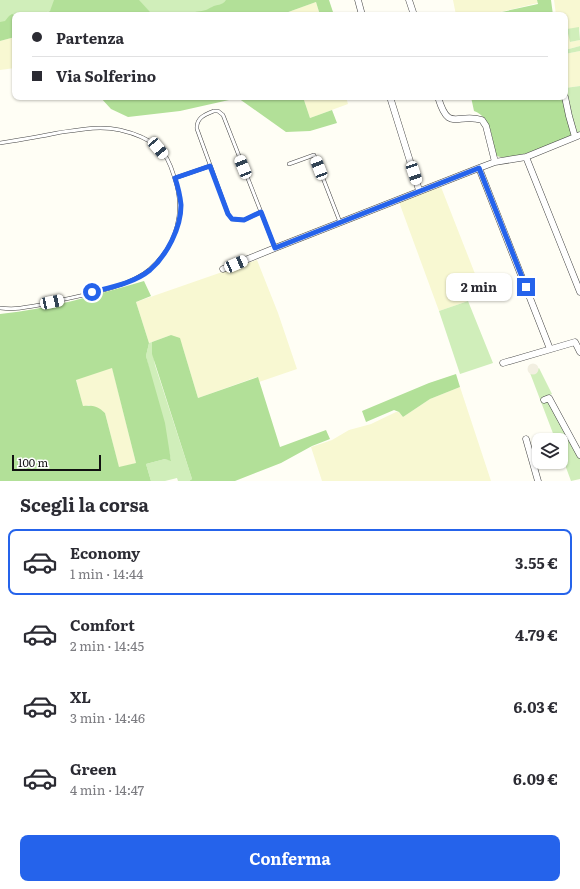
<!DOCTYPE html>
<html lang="it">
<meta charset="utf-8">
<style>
:root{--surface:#fff;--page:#f2f2f3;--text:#2b2b33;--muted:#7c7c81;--line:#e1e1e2;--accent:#2563eb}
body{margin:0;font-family:Literata,serif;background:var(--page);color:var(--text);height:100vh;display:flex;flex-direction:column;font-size:15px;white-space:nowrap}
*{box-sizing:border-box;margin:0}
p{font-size:13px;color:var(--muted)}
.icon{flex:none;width:22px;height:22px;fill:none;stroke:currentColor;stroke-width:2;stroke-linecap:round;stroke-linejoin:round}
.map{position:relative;height:481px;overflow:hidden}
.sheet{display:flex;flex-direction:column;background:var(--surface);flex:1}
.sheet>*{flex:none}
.top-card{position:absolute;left:12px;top:12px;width:556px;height:88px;border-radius:8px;box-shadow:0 1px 3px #0004;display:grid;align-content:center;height:88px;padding:0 20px;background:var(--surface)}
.controls{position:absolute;left:532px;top:433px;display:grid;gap:8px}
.controls a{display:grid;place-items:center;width:36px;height:36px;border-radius:8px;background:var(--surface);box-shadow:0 1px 3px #0004;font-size:20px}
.scale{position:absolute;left:12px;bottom:10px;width:89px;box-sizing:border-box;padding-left:4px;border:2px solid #111;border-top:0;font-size:11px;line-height:14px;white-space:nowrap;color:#111;-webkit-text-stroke:3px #fff;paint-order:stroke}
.end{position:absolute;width:18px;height:18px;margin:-9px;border:5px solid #2563eb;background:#fff;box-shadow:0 0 0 2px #fff}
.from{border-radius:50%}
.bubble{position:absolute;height:28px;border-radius:8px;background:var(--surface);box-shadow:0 1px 3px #0004;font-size:13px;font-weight:700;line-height:28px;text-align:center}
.car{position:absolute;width:12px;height:24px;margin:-12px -6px;border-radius:5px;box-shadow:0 0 3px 1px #0007;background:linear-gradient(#fff 24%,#345 0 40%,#fff 0 76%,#345 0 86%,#fff 0)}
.top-card b{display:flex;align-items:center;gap:14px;height:38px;font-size:15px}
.top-card b+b{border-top:1px solid var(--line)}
.top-card i{width:10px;height:10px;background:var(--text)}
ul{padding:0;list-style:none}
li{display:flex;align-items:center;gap:12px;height:66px;margin:0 8px 6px;padding:0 12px;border:2px solid transparent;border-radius:8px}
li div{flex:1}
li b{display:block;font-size:15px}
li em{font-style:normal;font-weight:700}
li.current{border-color:var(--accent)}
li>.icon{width:36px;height:36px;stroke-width:1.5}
h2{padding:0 20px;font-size:18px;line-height:48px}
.cta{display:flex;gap:8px;margin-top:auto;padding:8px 20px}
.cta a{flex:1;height:46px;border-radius:8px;background:var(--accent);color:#fff;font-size:16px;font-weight:700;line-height:46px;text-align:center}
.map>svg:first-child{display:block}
.farmland{fill:#f8f8d2}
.green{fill:#d0eeba}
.forest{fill:#b2e098;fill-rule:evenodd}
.plaza{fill:#f2efe1}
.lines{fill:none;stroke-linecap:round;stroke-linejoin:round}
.lane-casing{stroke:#444;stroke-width:4}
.street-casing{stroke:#444;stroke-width:7}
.lane{stroke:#fff;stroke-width:3}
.street{stroke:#fff;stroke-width:6}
.route{stroke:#2563eb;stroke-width:5}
</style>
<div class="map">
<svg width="580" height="481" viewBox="0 0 580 481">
<rect width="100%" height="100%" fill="#fffef5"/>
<path class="farmland" d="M453 0H537L538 3 488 15H456Z
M554 0H580V31L579 27 570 42 580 40V46L565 50V15H556Z
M316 2 320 15H280Z
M15 37V68L0 70V41Z
M580 51V86L565 88V54Z
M303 97H346L348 104 310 118Z
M441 187 479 284 463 290 468 301 439 311 399 202Z
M257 260 278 313 297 369 259 382 257 377 198 398 182 345 171 335 149 343 136 302Z
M112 367 136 463 119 468 105 413 89 405 83 407 76 379Z
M460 387 491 481H322L311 447 332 440 349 430 371 424 396 412H399L403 417 430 399Z"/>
<path class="green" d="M0 0H76L40 15H15V24L0 30Z
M138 0H240L204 15H153Z
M579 27 580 40 570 42 567 29Z
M580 46V51L565 54V50Z
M580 86V132L576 133 570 115 565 88Z
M468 301 493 363 460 374 439 311Z
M152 342V348L155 365 192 479 189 481H178L177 478 165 481H151L146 464 165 459 171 460 146 356 149 343Z
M538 366 552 394 547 396 580 458V479L571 481 561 454V440H551V438L554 436 530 373 531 374 539 368Z"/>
<path class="forest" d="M54 0H139L153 15H40L50 11Z
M226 0H329L334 15H320L316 2 280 15H191C195 10 200 12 206 10 207 10 211 7 212 7 217 4 222 6 226 0Z
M537 0H551L553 15H488L538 4Z
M12 14 15 15V37L0 41V22L5 21 9 16Z
M100 97H303L310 118 332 110 337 123 310 131 286 132 238 98 180 111 128 117 111 109Z
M471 97H564L572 135C557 141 509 165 495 155 493 139 491 117 474 111Z
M144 281 151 296 136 302 149 343 146 356 165 423 171 461 165 459 146 464 151 481H0V314C49 309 96 295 144 281ZM112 368 136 463 119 467 105 413C98 406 92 405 83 406L76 380Z
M171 335 180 338 198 398 258 377 280 447 326 430 330 439 312 446 281 463 235 481H189L192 479 152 354V342Z
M456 374 460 387 430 399 403 417 399 412 394 410 366 422 362 411 429 383Z"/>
<path class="plaza" d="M527.5 369a5.5 5.5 0 1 1 11 0a5.5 5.5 0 1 1-11 0Z"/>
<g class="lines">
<defs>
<path id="lane" d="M214 111H218L223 115 261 212 244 220 232 219 228 214 197 129C196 118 204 115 214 111Z
M0 143C19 140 38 137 57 133 77 130 99 125 120 130 133 133 147 138 158 147 166 154 171 166 174 176 186 210 178 244 150 269 130 287 83 295 57 301 47 303 37 306 27 307 18 309 9 309 0 308
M289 164 314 155 340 222
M175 178 210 166
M261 212 275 248
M530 451 539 449"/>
<path id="street" d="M358 0 362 15
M409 0 414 15
M390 97 419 190
M438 97C449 134 457 112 482 120L486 126 495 162
M565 97 569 116 575 137
M526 157 580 292
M479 168 550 349
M223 269 275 248 479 168 495 162 526 157 580 135
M503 363 575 342 580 352
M544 400 549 398 580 455
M526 439 538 481"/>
</defs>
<use href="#lane" class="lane-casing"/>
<use href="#street" class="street-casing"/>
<use href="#lane" class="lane"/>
<use href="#street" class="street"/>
</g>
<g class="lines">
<path class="route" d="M92 292C112 287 134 283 150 270 167 255 181 228 181 205 180 195 178 187 175 178L210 166 228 214 232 219 244 220 261 212 275 248 479 168 526 287"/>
</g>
</svg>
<div class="controls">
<a><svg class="icon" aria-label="layers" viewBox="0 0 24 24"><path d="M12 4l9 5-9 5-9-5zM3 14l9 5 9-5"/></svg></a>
</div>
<div class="scale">100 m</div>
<i class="end from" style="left:92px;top:292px"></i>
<i class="end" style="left:526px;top:287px"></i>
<div class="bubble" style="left:446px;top:273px;width:66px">2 min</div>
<i class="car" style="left:158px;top:148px;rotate:140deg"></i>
<i class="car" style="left:243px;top:167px;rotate:338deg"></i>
<i class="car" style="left:319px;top:168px;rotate:339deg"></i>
<i class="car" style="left:414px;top:173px;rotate:162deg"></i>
<i class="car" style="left:236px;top:264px;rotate:67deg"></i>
<i class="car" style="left:52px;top:302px;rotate:78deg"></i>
<div class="top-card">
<b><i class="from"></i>Partenza</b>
<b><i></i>Via Solferino</b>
</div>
</div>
<section class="sheet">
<h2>Scegli la corsa</h2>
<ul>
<li class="current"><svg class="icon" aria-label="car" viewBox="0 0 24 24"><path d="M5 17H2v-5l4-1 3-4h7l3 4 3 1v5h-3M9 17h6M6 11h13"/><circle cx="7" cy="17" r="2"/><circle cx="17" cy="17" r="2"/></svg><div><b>Economy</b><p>1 min · 14:44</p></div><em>3.55 €</em></li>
<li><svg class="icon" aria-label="car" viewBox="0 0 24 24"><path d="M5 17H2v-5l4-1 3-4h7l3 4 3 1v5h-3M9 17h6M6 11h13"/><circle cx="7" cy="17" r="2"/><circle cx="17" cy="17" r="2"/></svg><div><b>Comfort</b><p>2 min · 14:45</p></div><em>4.79 €</em></li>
<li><svg class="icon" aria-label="car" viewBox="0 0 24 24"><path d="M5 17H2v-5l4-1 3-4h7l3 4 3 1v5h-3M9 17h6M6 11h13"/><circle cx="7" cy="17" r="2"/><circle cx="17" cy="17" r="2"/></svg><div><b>XL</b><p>3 min · 14:46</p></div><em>6.03 €</em></li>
<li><svg class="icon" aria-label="car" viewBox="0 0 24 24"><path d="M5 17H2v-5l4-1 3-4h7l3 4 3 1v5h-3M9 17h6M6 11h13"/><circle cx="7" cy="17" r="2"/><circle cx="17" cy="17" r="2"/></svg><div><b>Green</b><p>4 min · 14:47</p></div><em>6.09 €</em></li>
</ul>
<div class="cta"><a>Conferma</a></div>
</section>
